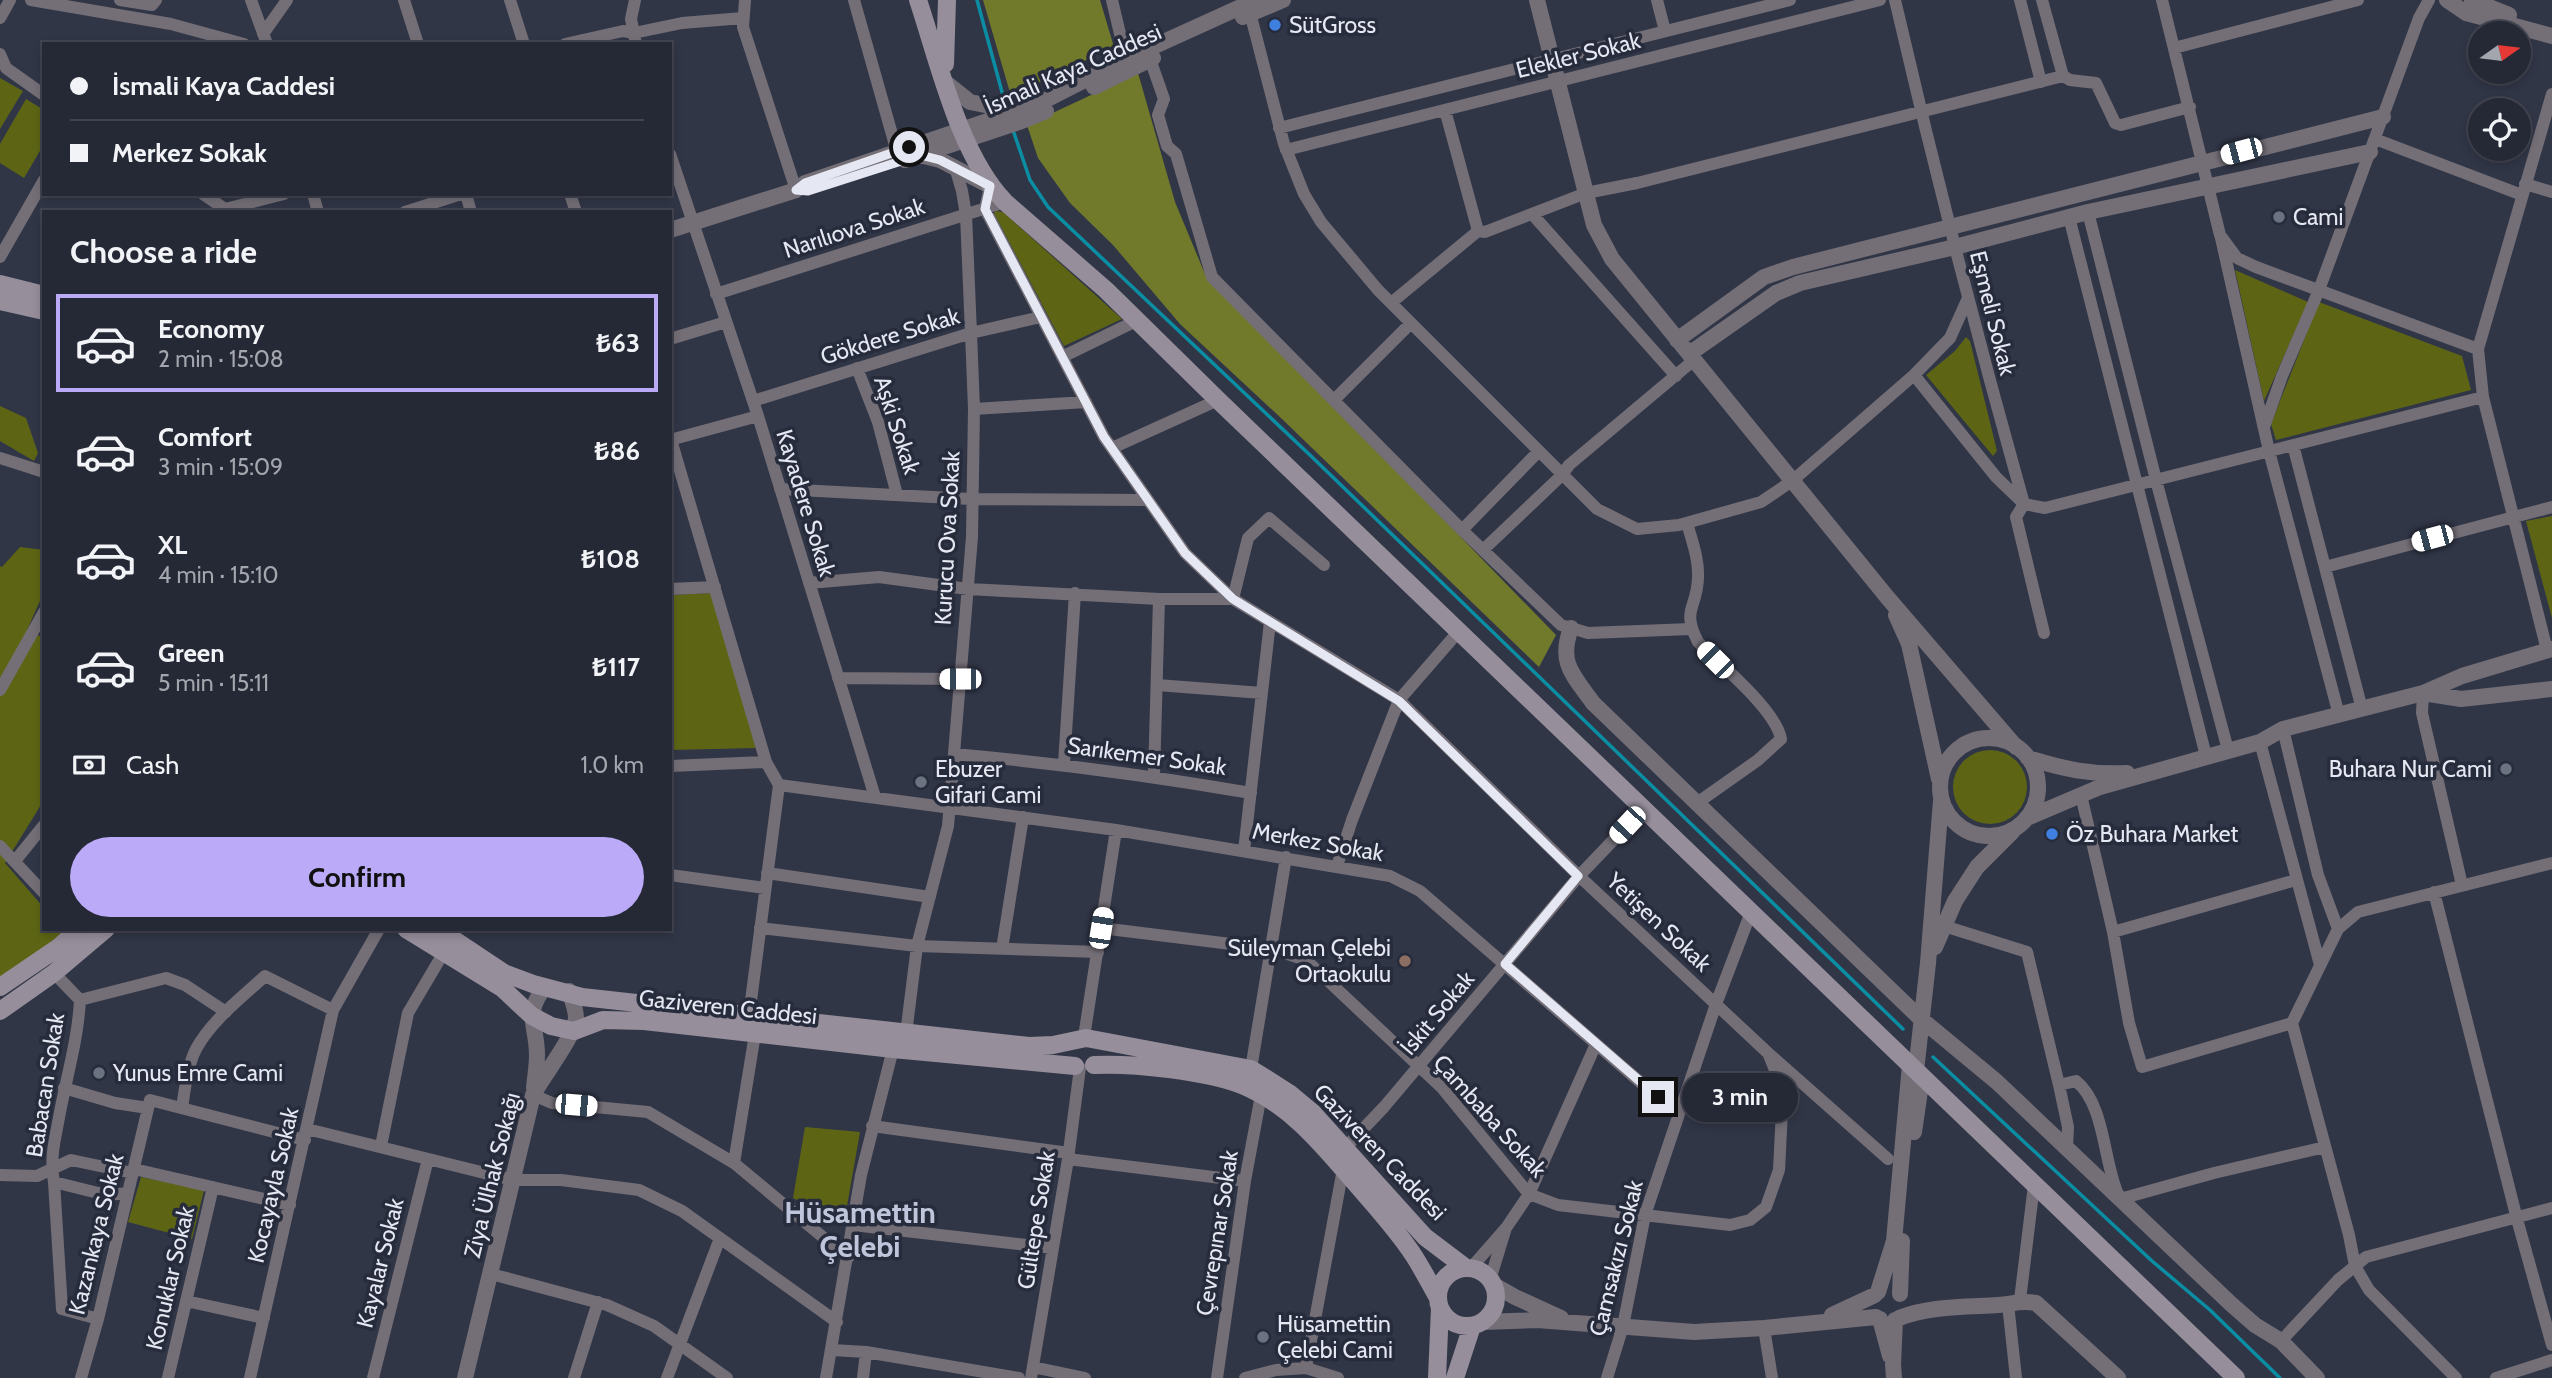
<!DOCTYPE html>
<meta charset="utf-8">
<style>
:root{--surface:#252835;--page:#2d303d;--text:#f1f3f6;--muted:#a3a6ad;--line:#424450;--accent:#baaaf7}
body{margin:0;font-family:Cabin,sans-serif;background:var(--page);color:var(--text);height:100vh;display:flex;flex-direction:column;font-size:26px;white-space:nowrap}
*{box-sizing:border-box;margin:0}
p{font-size:23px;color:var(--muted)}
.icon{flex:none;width:38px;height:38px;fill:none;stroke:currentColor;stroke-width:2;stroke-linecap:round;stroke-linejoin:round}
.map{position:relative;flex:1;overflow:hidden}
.sheet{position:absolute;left:42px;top:210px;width:630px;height:721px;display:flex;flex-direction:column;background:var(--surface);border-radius:0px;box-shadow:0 4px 10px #0003,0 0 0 2px var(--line)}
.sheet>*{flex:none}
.hud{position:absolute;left:42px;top:42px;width:630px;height:154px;border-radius:0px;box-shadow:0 4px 10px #0003,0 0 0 2px var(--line);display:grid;align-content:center;height:154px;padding:0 28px;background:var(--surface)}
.needle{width:46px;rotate:76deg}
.controls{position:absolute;left:2468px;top:21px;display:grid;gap:14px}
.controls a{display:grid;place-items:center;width:63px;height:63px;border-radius:50%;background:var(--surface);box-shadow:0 4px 10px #0003,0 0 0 2px var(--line);font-size:35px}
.end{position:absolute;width:32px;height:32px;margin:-16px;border:9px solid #e5e8f3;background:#111;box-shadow:0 0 0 4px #111}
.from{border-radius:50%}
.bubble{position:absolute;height:49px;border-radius:24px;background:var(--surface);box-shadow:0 4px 10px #0003,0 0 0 2px var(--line);font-size:23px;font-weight:800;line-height:49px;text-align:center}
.car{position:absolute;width:21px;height:42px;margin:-21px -10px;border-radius:9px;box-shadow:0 0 5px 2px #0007;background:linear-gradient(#fff 24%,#345 0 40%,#fff 0 76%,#345 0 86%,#fff 0)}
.hud b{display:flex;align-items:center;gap:24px;height:66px;font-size:26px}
.hud b+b{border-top:2px solid var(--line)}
.hud i{width:18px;height:18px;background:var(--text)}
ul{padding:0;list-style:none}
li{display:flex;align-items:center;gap:21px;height:98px;margin:0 14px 10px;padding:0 14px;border:4px solid transparent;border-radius:0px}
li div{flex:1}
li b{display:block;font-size:26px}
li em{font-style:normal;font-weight:800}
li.active{border-color:var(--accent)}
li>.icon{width:63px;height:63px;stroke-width:1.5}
h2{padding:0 28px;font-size:32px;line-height:84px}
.pay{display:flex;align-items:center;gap:18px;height:77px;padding:0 28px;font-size:26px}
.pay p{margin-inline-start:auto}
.primary-button{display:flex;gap:14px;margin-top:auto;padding:14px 28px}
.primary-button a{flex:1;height:80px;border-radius:42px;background:var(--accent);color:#111;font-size:28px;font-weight:800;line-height:80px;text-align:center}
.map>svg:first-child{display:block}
.green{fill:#5d6515}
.forest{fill:#71792b}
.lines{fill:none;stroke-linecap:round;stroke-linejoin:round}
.stream{stroke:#0b8ea3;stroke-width:3.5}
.minor{stroke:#746f77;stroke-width:12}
.tertiary{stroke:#746f77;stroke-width:16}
.secondary{stroke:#968e9b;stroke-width:18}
.route{stroke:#e5e8f3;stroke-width:9}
.shop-dot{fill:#3f7fe0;stroke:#272c3c;stroke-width:2.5}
.worship-dot{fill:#6b7280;stroke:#272c3c;stroke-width:2.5}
.education-dot{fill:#8d6e63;stroke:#272c3c;stroke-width:2.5}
.labels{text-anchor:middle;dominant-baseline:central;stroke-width:7;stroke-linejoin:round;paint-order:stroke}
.poi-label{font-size:23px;fill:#e5e8f3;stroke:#272c3c;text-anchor:start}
.street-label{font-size:23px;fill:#e5e8f3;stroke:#272c3c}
.district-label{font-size:30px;font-weight:bold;fill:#bfc6db;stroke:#272c3c}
</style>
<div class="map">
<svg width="2552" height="1378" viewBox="0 0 2552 1378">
<rect width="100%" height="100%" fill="#313647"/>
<path class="green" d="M0 78 23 91 0 129Z
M26 99 44 110V144L24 178 0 163V144Z
M996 211 1003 212 1122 319 1064 346 994 213Z
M2235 270 2308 302 2264 401Z
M2319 302 2462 356 2471 390 2276 440 2271 424Z
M1966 337 1970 341 1997 451 1993 456 1926 375 1955 351Z
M0 406 26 418 38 453 34 461 0 441Z
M2552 516V618L2526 521Z
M20 547 44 550V592L27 630 44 638V800L5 863 44 908V929H63L65 932 0 978V566L2 567Z
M712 593 756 748 670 750V595Z
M1953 787a37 37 0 1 1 74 0a37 37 0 1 1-74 0Z
M805 1127 860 1132 844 1223 793 1198Z
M141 1177 204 1190 192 1239 128 1222Z"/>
<path class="forest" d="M983 0H1100L1114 47 1011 96Z
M1138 73 1175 202 1205 274 1556 635 1539 667 1282 419 1180 324 1113 245 1070 203 1038 158 1027 125Z"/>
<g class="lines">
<path class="stream" d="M977 0 1005 103
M1013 130 1030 180 1048 207 1312 457 1903 1029
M1933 1057 2152 1261 2210 1310 2280 1378"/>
<path class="minor" d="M31 0 171 24 244 44
M120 0 152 5 156 0
M251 0 267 44
M404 0 418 44
M510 0 524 44
M635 0 631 19 636 44
M745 0 743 27 796 190
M854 0 897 152
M1112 0 1126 59
M1657 0 1665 31
M1895 0C1934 169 1977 337 2024 504L2016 517 2044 633
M2020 0 2041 82
M2042 0 2063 76 2070 80 2096 83 2115 123 2121 125 2190 107
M2162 0 2220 235 2237 258 2256 267 2478 349
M1248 5 1284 144 1304 194 1321 222 1378 290 1597 509 1637 529 1679 525 1761 502 1792 481 1914 375 1950 338 1968 298
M0 18 10 0
M263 34 287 0
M565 44 623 31 634 33 682 23 743 18
M2174 48 2358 0
M0 54 6 68 44 95
M1150 59 1164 99 1158 115 1167 146 1176 154 1212 277 1462 530 1561 625 1588 633 1691 629
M1279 128 1790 0
M2375 139 2522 195
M1286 150 1880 0
M670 154 758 416 875 797
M2525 184 2552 192
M990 186 985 209 1104 437 1185 553 1233 599 1399 700 1579 876 1768 1053 1888 1159
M203 194 225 209 284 194
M313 194 318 212
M466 194 471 212
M570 194 576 212
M405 212 461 194
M2088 212 2156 480 2228 750
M1533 215 1676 376
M2069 217 2206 756
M1478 231 1485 232 1586 193 1637 183 2063 76
M2221 238 2269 451 2339 715
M0 257 44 180
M716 294 1005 202
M1391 303 1478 231 1445 110
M670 339 726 322
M1062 357 1138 320
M857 368 878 422 897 495
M1914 375 1996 477 2024 504 2045 508 2483 397
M1334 400 1411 323
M753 401 971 333 1041 317
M974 409 1086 402
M2264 427 2282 376 2319 290 2419 18 2429 0
M670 440 758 416
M671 440 766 762 779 785
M2293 445 2362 709
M1112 448 1218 400
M0 458 44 472
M780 489 971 499 1148 500
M1687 523C1692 541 1699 559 1698 578 1697 609 1681 609 1698 642 1720 664 1776 710 1781 739L1758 760 1697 803
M1462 530 1538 452
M1483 550 1562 475 1569 465 1694 360
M2325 567 2552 507
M809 583 879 577 968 589 1159 599H1233L1248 538 1269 518 1324 565
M670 589 715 587
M2547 650 2483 397 2478 349 2552 94
M838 678 960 679
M1157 685 1262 693
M0 690 44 612
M2423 693 2422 713 2462 885
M2283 729 2318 875 2338 929
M2260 742 2320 965
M954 754C1054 763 1152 776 1251 793
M1064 764 1075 593
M670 766 766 762
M1154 776 1159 599
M2081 795 2113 932 2129 1023 2142 1067 2292 1023
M0 846 44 893
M1244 851 1270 622
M15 861 44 825
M1337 866 1352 820 1399 700 1459 631
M767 873 930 897
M670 875 765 888
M2434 892 2517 1219 2552 1345
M1944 926 2027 952 2059 1085 2068 1127 2067 1148
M760 928 917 946 1098 952
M1101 928 1272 949 1306 960 1442 1088 1529 1194 1558 1205 1730 1225 1750 1220 1766 1207 1779 1170 1783 1090 1769 1055
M2113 932 2296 880
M1002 949 1023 817
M54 973 80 1000
M80 1000C78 1041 65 1082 58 1123 54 1143 50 1161 54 1182L62 1309 98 1319
M80 1000 166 978 185 985 226 1012
M749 1016 779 785 1116 830 1390 876 1420 891 1678 1115
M906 1034 917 946 948 826 972 537 974 409 971 333 966 215 962 191 955 167
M1084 1037 1116 830
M1251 1069 1286 857
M2059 1085 2076 1081C2106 1105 2103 1165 2120 1199L2214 1173 2325 1147
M64 1088 115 1103 148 1108
M533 1095 552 1103 648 1112 734 1163 848 1258
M182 1108C185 1089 187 1067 196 1049 212 1020 241 998 265 976L333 1010
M872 1126 1069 1153
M307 1129 513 1180H561L639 1190 682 1211 837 1322
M381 1146 408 1013 444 952
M1345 1148 1384 1107 1579 876 1643 809
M1068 1159 1245 1181
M734 1163 755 1034
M134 1169 290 1205
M0 1175 37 1176 71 1160 133 1173
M54 1182 106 1195 128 1193
M853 1225 1053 1248
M1471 1268 1506 1228 1529 1194 1596 1044
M491 1274 607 1305 654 1326 727 1378
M1490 1280 1505 1231
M2020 1300 2034 1185
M186 1301 264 1318
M2008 1304 2016 1378
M1764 1328 1772 1378
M2281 1341 2338 1280 2366 1257 2552 1208
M832 1350 866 1352 1019 1378
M1033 1367 1085 1378
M1306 1368 1343 1169
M81 1378 98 1319 150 1100 305 1140
M168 1378 213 1187
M250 1378 333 1010 379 929
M373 1378 428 1159
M574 1378 598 1302
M667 1378 720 1238
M826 1378 861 1175 893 1049
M863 1378 866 1352
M1031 1378 1068 1159 1080 1068
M1217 1378 1245 1181 1261 1095
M1245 1378 1276 1370 1306 1368 1338 1378
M1607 1378 1623 1326 1645 1215 1716 1004 1751 912
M2456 1378 2369 1290 2355 1266 2349 1235 2292 1023 2338 929 2358 912 2552 863
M2496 1378 2552 1360"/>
<path class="tertiary" d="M1537 0 1594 225 1612 259 1887 597 2016 747
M2447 0 2466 13 2552 36
M2472 0 2509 15
M1243 17 1283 0
M945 82 970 102 1010 110
M1094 87 1153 58
M920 155 940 160 990 186
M905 160 1019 122 1046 111
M670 230 796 190 805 183 1038 104 1126 59 1256 0
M1677 340 1764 277 1793 267 2383 117
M1689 354 1776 293 1800 283 1955 247 2088 212 2370 152
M1896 615 1909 644 1939 779
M1571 628C1558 663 1573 675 1593 703L1921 1019 1997 1082 2231 1304 2255 1325 2281 1341 2317 1378
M2423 693 2461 699 2552 689
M1940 787a49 49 0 1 1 98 0a49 49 0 1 1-98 0Z
M2028 758C2063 769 2090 775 2127 773
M2027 818 2100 787 2260 742 2283 729 2423 693 2462 676 2552 649
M1935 947 1955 901 1977 867 2013 831
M1916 1071 1928 963 1941 801
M534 1088C535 1077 537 1066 537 1055 537 1025 523 1014 545 987
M1914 1132 1922 1077
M1492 1284 1515 1297 1561 1318
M1878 1292 1894 1241 1910 1065
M1900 1294 1902 1241
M1832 1315 1875 1295
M1899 1318C1930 1306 1965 1307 1998 1305 2014 1304 2019 1300 2036 1303L2118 1378
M1880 1319 1890 1356
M1482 1322 1537 1320 1694 1332 1764 1328 1876 1317
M465 1378 533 1095C543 1076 575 1036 576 1018 576 1009 572 1000 569 991
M1894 1378 1893 1364 1895 1320"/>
<path class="secondary" d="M918 0C939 63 959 154 1005 202L1106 290 1218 400 2236 1378
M945 64 947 0
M0 284 44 295
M0 301 44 311
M406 929 502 988 532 1016 551 1026 574 1031 603 1020 644 1021 893 1049 1075 1066
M438 929 504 973 533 984 582 997 1029 1046 1053 1045 1086 1038 1251 1069 1289 1093 1313 1113 1425 1237 1466 1268
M0 987 59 947 79 929
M0 1011 54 973 106 929
M1094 1065C1133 1063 1206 1071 1242 1085 1288 1104 1319 1141 1350 1177 1372 1203 1396 1228 1414 1256 1423 1270 1430 1284 1438 1298
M1438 1297a29 29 0 1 1 58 0a29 29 0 1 1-58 0Z
M1437 1378 1440 1308
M1455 1378 1472 1326"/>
</g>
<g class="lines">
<path class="route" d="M909 147 805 183 796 190 808 191 920 155 940 160 990 186 985 209 1104 437 1185 553 1233 599 1399 701 1578 876 1505 964 1658 1097"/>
</g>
<g class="shop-dot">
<circle cx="1275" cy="25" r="7"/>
<circle cx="2052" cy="834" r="7"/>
</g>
<g class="worship-dot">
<circle cx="2279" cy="217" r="7"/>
<circle cx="2506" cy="769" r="7"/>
<circle cx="921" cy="782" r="7"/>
<circle cx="99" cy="1073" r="7"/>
<circle cx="1263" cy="1337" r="7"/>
</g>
<circle class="education-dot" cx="1405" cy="961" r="7"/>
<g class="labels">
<g class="poi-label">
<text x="1289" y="25">SütGross</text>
<text x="2293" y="217">Cami</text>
<text x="935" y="769">Ebuzer<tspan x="935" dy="26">Gifari Cami</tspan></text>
<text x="2492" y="769" text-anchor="end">Buhara Nur Cami</text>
<text x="2066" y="834">Öz Buhara Market</text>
<text x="1391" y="948" text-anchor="end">Süleyman Çelebi<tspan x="1391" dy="26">Ortaokulu</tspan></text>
<text x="113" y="1073">Yunus Emre Cami</text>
<text x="1277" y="1324">Hüsamettin<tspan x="1277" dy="26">Çelebi Cami</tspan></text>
</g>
<g class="street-label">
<text transform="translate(1578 55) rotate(-14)">Elekler Sokak</text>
<text transform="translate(1073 69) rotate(-24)">İsmali Kaya Caddesi</text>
<text transform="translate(854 228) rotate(-18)">Narılıova Sokak</text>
<text transform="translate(1993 313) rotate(76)">Eşmeli Sokak</text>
<text transform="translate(890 336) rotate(-17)">Gökdere Sokak</text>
<text transform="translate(897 425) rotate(72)">Aşki Sokak</text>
<text transform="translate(806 503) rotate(73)">Kayadere Sokak</text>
<text transform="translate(947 538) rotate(-87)">Kurucu Ova Sokak</text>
<text transform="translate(1147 756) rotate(8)">Sarıkemer Sokak</text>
<text transform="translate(1318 842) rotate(10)">Merkez Sokak</text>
<text transform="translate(1659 922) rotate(43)">Yetişen Sokak</text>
<text transform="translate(728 1007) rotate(6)">Gaziveren Caddesi</text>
<text transform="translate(1437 1013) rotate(-50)">İskit Sokak</text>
<text transform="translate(45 1085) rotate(-81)">Babacan Sokak</text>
<text transform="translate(1490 1116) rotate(48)">Çambaba Sokak</text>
<text transform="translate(1380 1152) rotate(46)">Gaziveren Caddesi</text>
<text transform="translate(492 1175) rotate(-76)">Ziya Ülhak Sokağı</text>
<text transform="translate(273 1185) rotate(-77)">Kocayayla Sokak</text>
<text transform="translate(1036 1220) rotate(-81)">Gültepe Sokak</text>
<text transform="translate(1217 1233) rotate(-81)">Çevrepınar Sokak</text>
<text transform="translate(96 1234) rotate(-76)">Kazankaya Sokak</text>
<text transform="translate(1616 1258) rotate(-76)">Çamsakızı Sokak</text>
<text transform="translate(380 1263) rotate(-76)">Kayalar Sokak</text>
<text transform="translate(170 1278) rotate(-77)">Konuklar Sokak</text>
</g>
<g class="district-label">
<text x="860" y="1212">Hüsamettin<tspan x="860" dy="34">Çelebi</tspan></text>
</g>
</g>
</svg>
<div class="controls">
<a><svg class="needle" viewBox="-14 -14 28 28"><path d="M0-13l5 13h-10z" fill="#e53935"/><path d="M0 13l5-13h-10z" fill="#a3a6ad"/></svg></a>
<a><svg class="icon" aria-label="locate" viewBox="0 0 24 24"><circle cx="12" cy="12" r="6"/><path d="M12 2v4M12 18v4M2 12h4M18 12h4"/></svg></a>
</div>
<i class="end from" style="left:909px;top:147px"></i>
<i class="end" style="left:1658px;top:1097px"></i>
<div class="bubble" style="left:1682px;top:1073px;width:116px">3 min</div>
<i class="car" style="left:2241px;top:151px;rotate:255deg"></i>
<i class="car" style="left:2432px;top:538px;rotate:255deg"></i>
<i class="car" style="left:1715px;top:660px;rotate:315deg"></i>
<i class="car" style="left:960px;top:679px;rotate:270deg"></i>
<i class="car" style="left:1627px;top:825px;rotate:223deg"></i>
<i class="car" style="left:1101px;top:928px;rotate:9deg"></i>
<i class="car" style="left:576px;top:1105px;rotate:95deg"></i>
<div class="hud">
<b><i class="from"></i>İsmali Kaya Caddesi</b>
<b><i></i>Merkez Sokak</b>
</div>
<section class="sheet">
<h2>Choose a ride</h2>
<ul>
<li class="active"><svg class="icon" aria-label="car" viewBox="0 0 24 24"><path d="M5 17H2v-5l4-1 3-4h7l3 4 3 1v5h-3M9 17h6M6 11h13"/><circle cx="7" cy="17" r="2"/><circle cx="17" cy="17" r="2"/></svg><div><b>Economy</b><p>2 min · 15:08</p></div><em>₺63</em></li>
<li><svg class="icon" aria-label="car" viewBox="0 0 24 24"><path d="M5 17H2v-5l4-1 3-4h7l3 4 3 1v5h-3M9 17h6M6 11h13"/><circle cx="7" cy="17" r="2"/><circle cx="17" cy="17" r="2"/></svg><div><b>Comfort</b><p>3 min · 15:09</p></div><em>₺86</em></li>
<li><svg class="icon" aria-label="car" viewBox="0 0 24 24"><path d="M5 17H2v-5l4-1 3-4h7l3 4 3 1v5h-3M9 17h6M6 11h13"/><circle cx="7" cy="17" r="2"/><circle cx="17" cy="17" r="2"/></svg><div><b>XL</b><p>4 min · 15:10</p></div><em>₺108</em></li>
<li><svg class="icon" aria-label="car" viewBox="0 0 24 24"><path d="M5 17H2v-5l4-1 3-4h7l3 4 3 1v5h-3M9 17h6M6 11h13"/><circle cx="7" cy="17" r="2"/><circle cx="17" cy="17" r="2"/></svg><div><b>Green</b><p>5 min · 15:11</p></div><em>₺117</em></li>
</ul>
<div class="pay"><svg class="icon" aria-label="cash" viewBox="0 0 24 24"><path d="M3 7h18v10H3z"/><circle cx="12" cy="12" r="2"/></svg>Cash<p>1.0 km</p></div>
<div class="primary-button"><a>Confirm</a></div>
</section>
</div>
